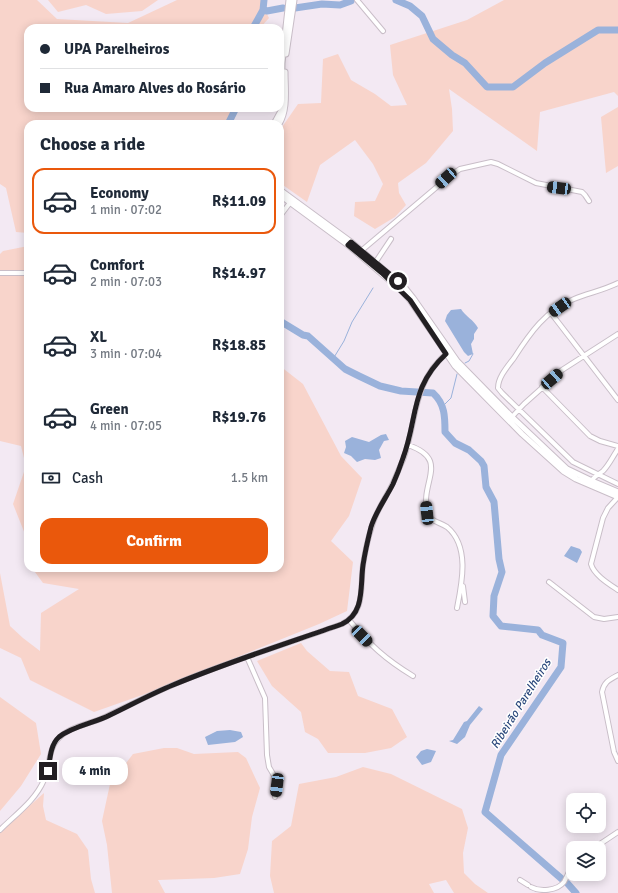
<!DOCTYPE html>
<meta charset="utf-8">
<style>
:root{--surface:#fff;--page:#f6f6f7;--text:#1f2937;--muted:#747a83;--line:#e0e1e3;--accent:#ea580c}
body{margin:0;font-family:Signika,sans-serif;background:var(--page);color:var(--text);height:100vh;display:flex;flex-direction:column;font-size:15px;white-space:nowrap}
*{box-sizing:border-box;margin:0}
p{font-size:13px;color:var(--muted)}
.icon{flex:none;width:22px;height:22px;fill:none;stroke:currentColor;stroke-width:2;stroke-linecap:round;stroke-linejoin:round}
.map{position:relative;flex:1;overflow:hidden}
.panel{position:absolute;left:24px;top:120px;width:260px;height:452px;display:flex;flex-direction:column;background:var(--surface);border-radius:12px;box-shadow:0 2px 10px #0003}
.panel>*{flex:none}
.guide{position:absolute;left:24px;top:24px;width:260px;height:88px;border-radius:12px;box-shadow:0 2px 10px #0003;display:grid;align-content:center;height:88px;padding:0 16px;background:var(--surface)}
.buttons{position:absolute;left:566px;top:793px;display:grid;gap:8px}
.buttons a{display:grid;place-items:center;width:40px;height:40px;border-radius:8px;background:var(--surface);box-shadow:0 2px 10px #0003;font-size:20px}
.end{position:absolute;width:18px;height:18px;margin:-9px;border:5px solid #221f22;background:#fff;box-shadow:0 0 0 2px #fff}
.from{border-radius:50%}
.bubble{position:absolute;height:28px;border-radius:12px;background:var(--surface);box-shadow:0 2px 10px #0003;font-size:13px;font-weight:700;line-height:28px;text-align:center}
.car{position:absolute;width:12px;height:24px;margin:-12px -6px;border-radius:5px;box-shadow:0 0 3px 1px #0007;background:linear-gradient(#222 24%,#8ab4d8 0 40%,#222 0 76%,#8ab4d8 0 86%,#222 0)}
.guide b{display:flex;align-items:center;gap:14px;height:38px;font-size:15px}
.guide b+b{border-top:1px solid var(--line)}
.guide i{width:10px;height:10px;background:var(--text)}
ul{padding:0;list-style:none}
li{display:flex;align-items:center;gap:12px;height:66px;margin:0 8px 6px;padding:0 8px;border:2px solid transparent;border-radius:12px}
li div{flex:1}
li b{display:block;font-size:15px}
li em{font-style:normal;font-weight:700}
li.current{border-color:var(--accent)}
li>.icon{width:36px;height:36px;stroke-width:1.5}
h2{padding:0 16px;font-size:18px;line-height:48px}
.pay{display:flex;align-items:center;gap:10px;height:44px;padding:0 16px;font-size:15px}
.pay p{margin-inline-start:auto}
.action{display:flex;gap:8px;margin-top:auto;padding:8px 16px}
.action a{flex:1;height:46px;border-radius:12px;background:var(--accent);color:#fff;font-size:16px;font-weight:700;line-height:46px;text-align:center}
.map>svg:first-child{display:block}
.green{fill:#f8d4cb}
.water{fill:#9ab2db}
.lines{fill:none;stroke-linecap:round;stroke-linejoin:round}
.stream{stroke:#9ab2db;stroke-width:1}
.river{stroke:#9ab2db;stroke-width:7}
.minor-casing{stroke:#c9bec8;stroke-width:6}
.major-casing{stroke:#c9bec8;stroke-width:7}
.minor{stroke:#fff;stroke-width:4}
.major{stroke:#fff;stroke-width:5}
.route{stroke:#221f22;stroke-width:5}
.labels{text-anchor:middle;dominant-baseline:central;stroke-width:3;stroke-linejoin:round;paint-order:stroke}
.water-label{font-size:12px;font-style:italic;fill:#2b487c;stroke:#fff}
</style>
<div class="map">
<svg width="618" height="893" viewBox="0 0 618 893">
<rect width="100%" height="100%" fill="#f3e9f3"/>
<path class="green" d="M0 0H37L57 19 128 23 177 0H266L265 10 269 18 260 28H28V108H239L232 124H28V233L16 232 6 188 0 184Z
M48 0H158L142 11 106 14 86 5 58 12Z
M504 0H618V96L614 92 540 112 537 151 449 89 452 109 453 131 426 163 398 183 399 193 406 205 395 217 375 229 354 216 355 202 375 201 383 184 373 164 355 140 320 165 307 202 280 183V130L298 104 321 103 323 59 338 54 351 80 375 94 391 106 407 105 393 75 390 45 467 20Z
M618 107V166L606 173 601 117Z
M28 246V562L25 557V534L13 504 26 466 21 446 0 441V254L3 251Z
M280 366 303 384 341 456 362 478 349 516 331 541 353 562 347 611 319 624 148 693 94 712 30 680 21 658 0 648V573L10 626 23 638 40 651 41 613 79 589 43 583 32 568H280Z
M301 643 307 651 330 671 349 672 358 696 392 709 407 737 391 748 365 753H328L318 739 305 732 301 712 272 686 257 661Z
M0 697 36 723 41 754 21 786 0 811Z
M164 748H177L194 754 238 752 246 758 260 788 252 817 248 849 240 874 214 878 158 880 165 893H112L107 845 102 821 110 784 133 754Z
M363 767 391 774 462 809 468 828 463 853 464 873 475 884 488 893H454L446 880 429 884 434 893H274L270 876 272 841 291 826 299 784 336 777Z
M44 793 43 806 46 820 77 834 88 850 91 879 95 893H0V832Z"/>
<path class="water" d="M461 309C465 316 474 320 478 328L474 334V339L471 344 473 354 468 356 464 352 445 321 447 315 451 310Z
M386 434 389 440 384 441 379 450 381 458 375 460 365 459 357 462 351 456 344 453 346 447 345 441 352 437 369 442 381 435Z
M571 546 580 549 582 552 577 563 564 556Z
M479 706 483 709 470 725 465 737 457 744 449 741 453 740 464 722 467 721Z
M230 730 241 732 243 737 235 742 208 745 205 737 217 731Z
M427 749 436 751 431 762 422 765 416 757 421 751Z"/>
<g class="lines">
<path class="stream" d="M333 359 344 341 352 322 373 288
M465 363 469 361 473 354
M442 407 451 398 457 374"/>
<path class="river" d="M396 0 410 6 422 16 433 39 452 55 465 63 487 87H513L545 63 598 30H618
M295 8 322 4 340 5 351 1
M263 10 267 11 283 8
M253 28 263 10 264 0
M228 124 236 108
M280 321 303 335 308 336 345 369 359 376 380 386 401 391 433 393C445 404 445 417 445 432L455 443 469 450 481 461 484 466 486 487 494 502 499 559 502 572 494 596 493 616 501 626 538 630 542 635 563 643 561 667 501 755 485 812 563 880
M568 884 576 893"/>
<defs>
<path id="minor" d="M357 0 383 31
M280 216 292 200
M361 251 451 175 460 169 491 162 498 164 536 183 582 192 585 195 589 201
M375 263 391 239
M0 273H28
M618 283C604 290 589 293 574 299 546 310 530 333 514 358 508 366 498 377 498 388L502 393 573 462 618 484
M551 313 618 400
M542 387 590 436 600 441 618 446
M510 419 524 404 562 370 618 334
M408 445C452 460 418 483 428 513 430 522 440 522 447 527 470 546 462 583 457 608
M591 482C594 476 598 475 603 471 609 465 613 456 618 449
M618 497 608 508 603 518 591 564C594 575 609 584 618 590
M549 582 594 617 604 619 618 617
M463 586 465 602
M349 620C370 645 385 659 413 676
M247 657 265 698 267 755 269 767 276 779 277 785 275 797
M618 675C609 680 604 682 602 692L614 752 618 761
M0 830C16 814 35 801 44 780 50 767 48 748 59 738 70 726 91 724 105 717 126 707 147 696 168 687 225 662 284 645 342 624 366 612 360 587 363 565 365 552 368 538 372 526 376 511 385 499 392 485 396 477 399 468 403 460 418 420 411 383 448 352
M594 848 618 832
M520 880 528 885
M531 887C540 892 557 891 564 882 567 877 569 870 573 865"/>
<path id="major" d="M286 54 294 0
M274 124 281 111 282 63 289 0
M279 124C288 109 285 90 285 72
M280 190 351 242 405 288 413 298 457 361 512 417 567 469 592 481 618 492
M280 195 348 245 401 290 410 300 455 366 522 434 563 471 576 479 618 497"/>
</defs>
<use href="#minor" class="minor-casing"/>
<use href="#major" class="major-casing"/>
<use href="#minor" class="minor"/>
<use href="#major" class="major"/>
</g>
<g class="lines">
<path class="route" d="M48 771C50 760 50 745 59 737 72 726 95 723 110 715 131 705 151 694 173 685 228 662 285 644 342 624 365 613 360 587 363 565 365 552 368 539 371 527 376 511 386 498 393 484 397 475 400 467 403 458 418 418 410 387 446 354L410 300 382 273 348 245 351 242 398 281"/>
</g>
<g class="labels">
<g class="water-label">
<text transform="translate(521 704) rotate(-58)">Ribeirão Parelheiros</text>
</g>
</g>
</svg>
<div class="buttons">
<a><svg class="icon" aria-label="locate" viewBox="0 0 24 24"><circle cx="12" cy="12" r="6"/><path d="M12 2v4M12 18v4M2 12h4M18 12h4"/></svg></a>
<a><svg class="icon" aria-label="layers" viewBox="0 0 24 24"><path d="M12 4l9 5-9 5-9-5zM3 14l9 5 9-5"/></svg></a>
</div>
<i class="end from" style="left:398px;top:281px"></i>
<i class="end" style="left:48px;top:771px"></i>
<div class="bubble" style="left:62px;top:757px;width:66px">4 min</div>
<i class="car" style="left:446px;top:178px;rotate:228deg"></i>
<i class="car" style="left:559px;top:188px;rotate:277deg"></i>
<i class="car" style="left:560px;top:307px;rotate:236deg"></i>
<i class="car" style="left:552px;top:379px;rotate:49deg"></i>
<i class="car" style="left:427px;top:513px;rotate:354deg"></i>
<i class="car" style="left:362px;top:636px;rotate:136deg"></i>
<i class="car" style="left:277px;top:785px;rotate:187deg"></i>
<div class="guide">
<b><i class="from"></i>UPA Parelheiros</b>
<b><i></i>Rua Amaro Alves do Rosário</b>
</div>
<section class="panel">
<h2>Choose a ride</h2>
<ul>
<li class="current"><svg class="icon" aria-label="car" viewBox="0 0 24 24"><path d="M5 17H2v-5l4-1 3-4h7l3 4 3 1v5h-3M9 17h6M6 11h13"/><circle cx="7" cy="17" r="2"/><circle cx="17" cy="17" r="2"/></svg><div><b>Economy</b><p>1 min · 07:02</p></div><em>R$11.09</em></li>
<li><svg class="icon" aria-label="car" viewBox="0 0 24 24"><path d="M5 17H2v-5l4-1 3-4h7l3 4 3 1v5h-3M9 17h6M6 11h13"/><circle cx="7" cy="17" r="2"/><circle cx="17" cy="17" r="2"/></svg><div><b>Comfort</b><p>2 min · 07:03</p></div><em>R$14.97</em></li>
<li><svg class="icon" aria-label="car" viewBox="0 0 24 24"><path d="M5 17H2v-5l4-1 3-4h7l3 4 3 1v5h-3M9 17h6M6 11h13"/><circle cx="7" cy="17" r="2"/><circle cx="17" cy="17" r="2"/></svg><div><b>XL</b><p>3 min · 07:04</p></div><em>R$18.85</em></li>
<li><svg class="icon" aria-label="car" viewBox="0 0 24 24"><path d="M5 17H2v-5l4-1 3-4h7l3 4 3 1v5h-3M9 17h6M6 11h13"/><circle cx="7" cy="17" r="2"/><circle cx="17" cy="17" r="2"/></svg><div><b>Green</b><p>4 min · 07:05</p></div><em>R$19.76</em></li>
</ul>
<div class="pay"><svg class="icon" aria-label="cash" viewBox="0 0 24 24"><path d="M3 7h18v10H3z"/><circle cx="12" cy="12" r="2"/></svg>Cash<p>1.5 km</p></div>
<div class="action"><a>Confirm</a></div>
</section>
</div>
